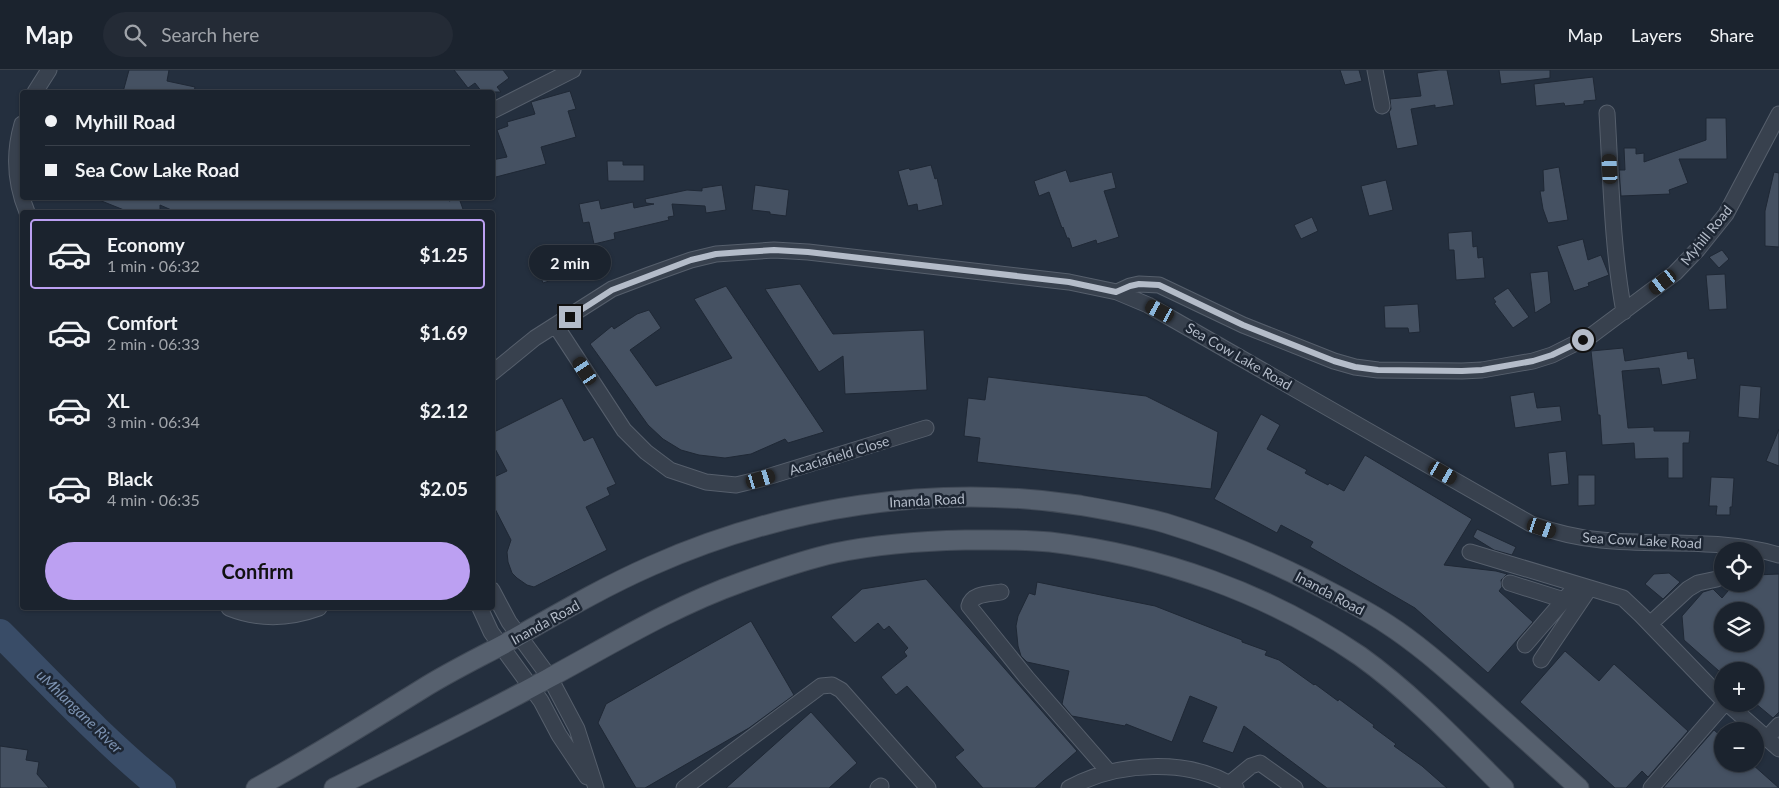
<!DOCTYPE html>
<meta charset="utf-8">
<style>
:root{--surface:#1b232e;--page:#242b36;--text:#f1f3f6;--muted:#a0a4aa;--line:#39404a;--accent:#bca0f2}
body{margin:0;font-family:Lato,sans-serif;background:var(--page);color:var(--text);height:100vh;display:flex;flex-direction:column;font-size:19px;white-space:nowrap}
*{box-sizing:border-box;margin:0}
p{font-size:16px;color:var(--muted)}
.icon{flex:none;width:28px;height:28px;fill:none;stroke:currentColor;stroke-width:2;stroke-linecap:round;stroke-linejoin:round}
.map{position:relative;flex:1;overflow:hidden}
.details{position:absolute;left:20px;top:140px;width:475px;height:400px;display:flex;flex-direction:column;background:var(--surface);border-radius:5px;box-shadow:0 1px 4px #0004,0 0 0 1px var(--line)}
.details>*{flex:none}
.hud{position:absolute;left:20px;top:20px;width:475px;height:110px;border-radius:5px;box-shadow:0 1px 4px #0004,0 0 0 1px var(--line);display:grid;align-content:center;height:110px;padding:0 25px;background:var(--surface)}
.tools{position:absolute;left:1714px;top:472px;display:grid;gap:10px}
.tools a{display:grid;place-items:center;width:50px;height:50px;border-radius:50%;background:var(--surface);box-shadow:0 1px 4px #0004,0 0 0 1px var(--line);font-size:25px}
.end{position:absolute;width:22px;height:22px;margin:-11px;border:6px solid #b4bcc9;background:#111;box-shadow:0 0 0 2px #111}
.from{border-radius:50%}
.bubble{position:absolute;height:35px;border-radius:18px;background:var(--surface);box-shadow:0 1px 4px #0004,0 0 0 1px var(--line);font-size:16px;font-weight:700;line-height:35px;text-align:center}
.car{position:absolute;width:15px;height:30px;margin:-15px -8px;border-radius:6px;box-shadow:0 0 4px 1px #0007;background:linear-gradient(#222 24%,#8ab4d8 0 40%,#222 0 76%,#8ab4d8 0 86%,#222 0)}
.hud b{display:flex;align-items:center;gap:18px;height:48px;font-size:19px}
.hud b+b{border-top:1px solid var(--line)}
.hud i{width:12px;height:12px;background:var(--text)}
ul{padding:9px 0 0;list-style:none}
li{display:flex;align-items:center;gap:15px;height:70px;margin:0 10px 8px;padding:0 15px;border:2px solid transparent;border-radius:5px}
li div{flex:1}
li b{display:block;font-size:19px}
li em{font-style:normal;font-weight:700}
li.selected{border-color:var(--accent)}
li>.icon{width:45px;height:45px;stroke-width:1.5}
.primary-button{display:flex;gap:10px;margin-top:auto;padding:10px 25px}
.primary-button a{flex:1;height:58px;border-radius:30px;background:var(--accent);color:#111;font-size:20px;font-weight:700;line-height:58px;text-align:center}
header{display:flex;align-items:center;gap:30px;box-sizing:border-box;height:70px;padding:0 25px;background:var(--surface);border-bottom:1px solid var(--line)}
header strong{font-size:24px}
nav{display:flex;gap:28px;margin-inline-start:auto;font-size:18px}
.search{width:350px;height:45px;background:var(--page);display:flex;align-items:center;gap:12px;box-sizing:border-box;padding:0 18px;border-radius:28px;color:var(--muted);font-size:19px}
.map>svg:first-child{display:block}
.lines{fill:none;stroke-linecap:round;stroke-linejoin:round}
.river{stroke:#394c67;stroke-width:28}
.building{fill:#455162;stroke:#1f2835;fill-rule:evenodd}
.minor-casing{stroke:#565f6c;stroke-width:17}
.major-casing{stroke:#414a57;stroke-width:21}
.minor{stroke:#38414e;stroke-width:15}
.major{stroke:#56606e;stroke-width:19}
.route{stroke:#b4bcc9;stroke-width:6}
.labels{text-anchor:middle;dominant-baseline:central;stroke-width:5;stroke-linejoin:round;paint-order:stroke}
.street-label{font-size:14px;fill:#b4bcc9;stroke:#1d2633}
.water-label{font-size:15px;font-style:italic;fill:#7c92b1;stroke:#1d2633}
</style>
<header>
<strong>Map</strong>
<div class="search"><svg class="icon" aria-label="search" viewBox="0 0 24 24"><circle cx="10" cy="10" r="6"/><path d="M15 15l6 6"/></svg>Search here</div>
<nav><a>Map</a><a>Layers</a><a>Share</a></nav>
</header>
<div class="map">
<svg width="1779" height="718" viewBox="0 0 1779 718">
<rect width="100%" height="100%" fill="#242f3e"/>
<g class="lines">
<path class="river" d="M0 563C53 616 104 671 162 718"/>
</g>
<path class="building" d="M129 0H169L167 11 195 17 194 22H123Z
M454 0H503L509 8 497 17 501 22H482L475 13 468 18Z
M1340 0H1359L1362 11 1345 15Z
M1439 0H1447L1454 35 1435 38V35L1411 39 1418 75 1397 79 1389 42 1391 39 1390 29 1421 26 1417 3Z
M1499 0H1550V8L1501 14Z
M1593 7 1596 30 1584 31V34L1565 36 1564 33 1536 36 1534 14Z
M570 21 576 39 568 41 576 67 541 77 546 94 492 108V90L507 87 497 60 508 56 507 52 535 44 531 32Z
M1706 48H1726L1727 89H1679L1688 113 1669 120 1670 124 1621 126 1619 100H1625L1624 78H1636V84L1644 83V92L1706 70Z
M607 91H623V95H644V111H608Z
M931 95 935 109 937 108 943 135 918 141 917 134 908 136 898 101 909 98 910 100Z
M1559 97 1568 150 1548 153 1543 139 1540 121H1544L1543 100Z
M1066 100 1070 112 1112 102 1116 118 1104 121 1119 167 1097 174 1096 170 1072 178 1069 168H1067L1063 157 1062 158 1049 122 1039 126 1034 111Z
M1774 102 1779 103V177L1765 176V141Z
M1386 110 1393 140 1369 146 1361 116Z
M722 115 726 140 706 143 705 136 672 134 674 146 668 147 669 150 614 163 615 169 594 174 589 152 583 153 579 134 599 130 601 139 633 132 634 138 654 134 646 133 645 129 687 120 702 121V118Z
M755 115 789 120 786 146 770 144V142L752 140Z
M94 128H447L449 131 459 128 464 142H176L160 135V142H129Z
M1312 147 1318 161 1301 169 1294 155Z
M1472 161 1473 177 1477 176 1478 188 1483 187 1485 208 1456 210 1454 180H1449L1448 163Z
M1583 169 1588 190 1601 185 1609 205 1588 213 1589 216 1574 221 1557 176Z
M1722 180 1729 189 1719 198 1709 187Z
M553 183 561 207 543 213 535 189Z
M1548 201 1551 233 1535 243 1530 203Z
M1725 204 1727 239 1709 240 1706 205Z
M800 214 833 264 924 260 927 320 845 324 843 286 819 302 765 219Z
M726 216 824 362 788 373 785 369 751 384 725 388 699 385 681 380 663 369 648 355 590 274 612 256 614 259 637 244 649 240 661 258 630 280 656 316 732 288 694 229Z
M1508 218 1529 247 1513 258 1494 233 1496 232 1493 228Z
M1418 234 1420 262 1409 263 1408 258H1385L1384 236Z
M1623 278 1625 291 1687 281 1688 289 1694 288 1697 309 1662 315 1659 298 1622 301 1628 358 1654 357V361H1690L1689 373H1683V408H1668V388L1635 389 1634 373 1602 375 1600 345H1598L1591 281Z
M988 307 1146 326 1218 362 1211 419 977 392 980 368 964 366 968 328 985 330Z
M1740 315 1761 317 1759 349 1738 347Z
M1534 322 1537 338 1560 336 1562 351 1515 358 1510 326Z
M562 328 584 371 593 367 616 414 607 418 610 425 586 437 607 480 534 517 527 515 517 508 512 503 508 492 507 482 511 470 492 433V408L507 401 492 373V363Z
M1261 344 1280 355 1267 379 1307 400 1305 403 1328 415 1329 413 1344 421 1365 385 1472 449 1444 495 1496 501 1507 504 1501 510 1502 517 1499 521 1533 552 1488 603 1415 538 1310 477 1313 472 1281 455 1277 463 1214 429Z
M1779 359V396L1766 391Z
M1566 381 1569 414 1551 416 1548 383Z
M1578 405H1595V435L1578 436Z
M1711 407 1734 408 1732 437H1730V445H1716L1717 436H1709Z
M1477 459 1516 477 1512 485 1494 480 1473 467Z
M1669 503 1680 512 1663 529 1645 514 1654 504Z
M1779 504V642L1773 648 1755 633V601H1719L1684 570 1682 546 1703 522 1713 519 1722 528 1734 514H1755V505ZM1722 541H1755V574H1722Z
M926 509 1077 681 1035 718H983L955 687 964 680 907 616 896 625 881 607 907 586 904 582 908 578 889 556 884 560 878 553 855 573 831 547 862 519Z
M1037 512 1155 536 1242 570V572L1267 581 1265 585 1279 590 1314 615 1315 614 1338 631 1339 629 1374 655 1373 657 1396 674 1394 676 1422 696 1447 718H1327L1244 656 1233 683 1202 672 1217 637 1190 626 1172 672 1126 654 1125 656 1072 646 1062 634 1069 601 1027 592 1021 586 1018 576 1016 556 1018 546 1029 523 1035 525Z
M751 551 794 625 749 658 645 718H636L598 653 606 634Z
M1565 581 1599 611 1614 594 1688 661 1648 707 1642 701 1626 718H1615L1520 632Z
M811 642 857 693 829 718H726Z
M1714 660 1722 667V694H1752L1779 718H1663Z
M0 676 28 680 26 690 39 692 37 704 49 718H0Z"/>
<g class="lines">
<defs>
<path id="minor" d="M1375 0 1382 36
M35 22 49 0
M492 41 573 0
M1607 43C1611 110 1612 177 1624 242
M22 54C13 85 15 113 27 142
M1117 222 1130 216 1139 214 1159 215 1243 255 1334 291 1355 297 1378 300 1462 301 1482 300 1533 291 1552 285 1592 265 1675 203 1698 179 1726 144 1779 44
M556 256 624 360 646 382 670 400 706 412 736 415 761 409 926 358
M492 303 535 268 612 219 649 205 691 190 716 184 774 180 808 182 1069 212 1117 222 1148 235 1531 454C1554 462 1577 468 1601 470 1660 476 1721 468 1779 485
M1470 482 1623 528 1641 545 1722 629
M1510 513 1564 530
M492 520 509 552 550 608 577 659 596 718
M1001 522C990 524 972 523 969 536L1027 608 1109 702
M229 538C259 550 289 549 319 538
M480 538 491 562 541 631 559 665 587 707
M1650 554 1688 519 1698 513 1717 509
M1525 575 1577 515
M1541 590 1589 519
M1728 634 1779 679
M1767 668 1779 655
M1229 714 1251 696 1260 693 1295 718
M684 718 821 616 832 615 841 620 928 718
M878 718 881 716
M1069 718C1116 692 1190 687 1236 718
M1651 718 1724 634"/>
<path id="major" d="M256 718C313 687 367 653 422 619 449 602 478 588 506 573 554 546 601 518 651 496 784 437 934 413 1078 435 1107 440 1137 445 1165 453 1215 468 1263 488 1309 511 1336 525 1363 538 1387 554 1421 576 1450 603 1480 629 1513 659 1546 688 1579 718
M334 718C406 682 478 647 549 608 612 574 674 536 742 512 772 501 804 490 835 483 878 474 921 471 965 470 993 470 1022 469 1050 472 1160 485 1268 523 1360 586 1413 624 1458 672 1504 718"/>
</defs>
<use href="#minor" class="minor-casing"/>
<use href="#major" class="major-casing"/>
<use href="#minor" class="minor"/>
<use href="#major" class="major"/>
</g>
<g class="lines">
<path class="route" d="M570 247 612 220 691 190 716 184 743 182 774 180 808 182 1069 212 1116 222 1130 216 1139 214 1159 215 1243 255 1334 291 1355 297 1378 300 1462 301 1482 300 1533 291 1552 285 1583 270"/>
</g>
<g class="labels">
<g class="street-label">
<text transform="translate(1706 165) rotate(-51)">Myhill Road</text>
<text transform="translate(1239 286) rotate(30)">Sea Cow Lake Road</text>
<text transform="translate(839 385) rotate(-17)">Acaciafield Close</text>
<text transform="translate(927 430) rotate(-3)">Inanda Road</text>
<text transform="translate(1642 470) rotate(3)">Sea Cow Lake Road</text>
<text transform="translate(1330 523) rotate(28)">Inanda Road</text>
<text transform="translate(545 552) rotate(-29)">Inanda Road</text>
</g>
<g class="water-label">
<text transform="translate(80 641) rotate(44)">uMhlangane River</text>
</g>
</g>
</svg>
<div class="tools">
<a><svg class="icon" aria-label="locate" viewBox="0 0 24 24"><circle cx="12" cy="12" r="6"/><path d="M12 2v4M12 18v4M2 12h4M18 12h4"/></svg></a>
<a><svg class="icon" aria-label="layers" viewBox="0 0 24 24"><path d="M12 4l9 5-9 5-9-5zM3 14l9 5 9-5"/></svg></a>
<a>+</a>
<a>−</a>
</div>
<i class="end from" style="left:1583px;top:270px"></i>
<i class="end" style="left:570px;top:247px"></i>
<div class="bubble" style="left:529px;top:175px;width:82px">2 min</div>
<i class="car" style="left:1610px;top:99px;rotate:357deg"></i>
<i class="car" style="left:1663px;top:212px;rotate:232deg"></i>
<i class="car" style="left:1160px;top:241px;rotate:298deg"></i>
<i class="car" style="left:585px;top:301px;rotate:327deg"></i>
<i class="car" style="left:1443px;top:403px;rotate:120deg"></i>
<i class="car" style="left:761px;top:409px;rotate:73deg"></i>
<i class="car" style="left:1542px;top:458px;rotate:109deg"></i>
<div class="hud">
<b><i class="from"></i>Myhill Road</b>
<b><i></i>Sea Cow Lake Road</b>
</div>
<section class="details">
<ul>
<li class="selected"><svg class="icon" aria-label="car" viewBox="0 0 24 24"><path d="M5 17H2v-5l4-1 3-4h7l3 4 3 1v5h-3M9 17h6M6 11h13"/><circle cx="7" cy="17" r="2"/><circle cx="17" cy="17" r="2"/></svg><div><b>Economy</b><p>1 min · 06:32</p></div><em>$1.25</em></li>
<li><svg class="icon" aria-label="car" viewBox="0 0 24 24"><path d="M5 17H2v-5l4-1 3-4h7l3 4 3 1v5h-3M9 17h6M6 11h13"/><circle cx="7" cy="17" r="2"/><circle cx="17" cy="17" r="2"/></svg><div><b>Comfort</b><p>2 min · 06:33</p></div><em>$1.69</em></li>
<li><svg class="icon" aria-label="car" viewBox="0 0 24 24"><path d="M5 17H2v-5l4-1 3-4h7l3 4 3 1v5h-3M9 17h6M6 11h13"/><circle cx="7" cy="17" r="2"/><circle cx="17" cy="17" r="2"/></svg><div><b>XL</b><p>3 min · 06:34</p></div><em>$2.12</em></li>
<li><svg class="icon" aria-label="car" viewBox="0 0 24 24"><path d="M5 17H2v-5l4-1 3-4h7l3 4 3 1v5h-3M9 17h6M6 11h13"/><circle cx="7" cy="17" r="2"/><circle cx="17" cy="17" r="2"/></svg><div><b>Black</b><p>4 min · 06:35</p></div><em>$2.05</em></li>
</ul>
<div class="primary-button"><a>Confirm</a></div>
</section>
</div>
